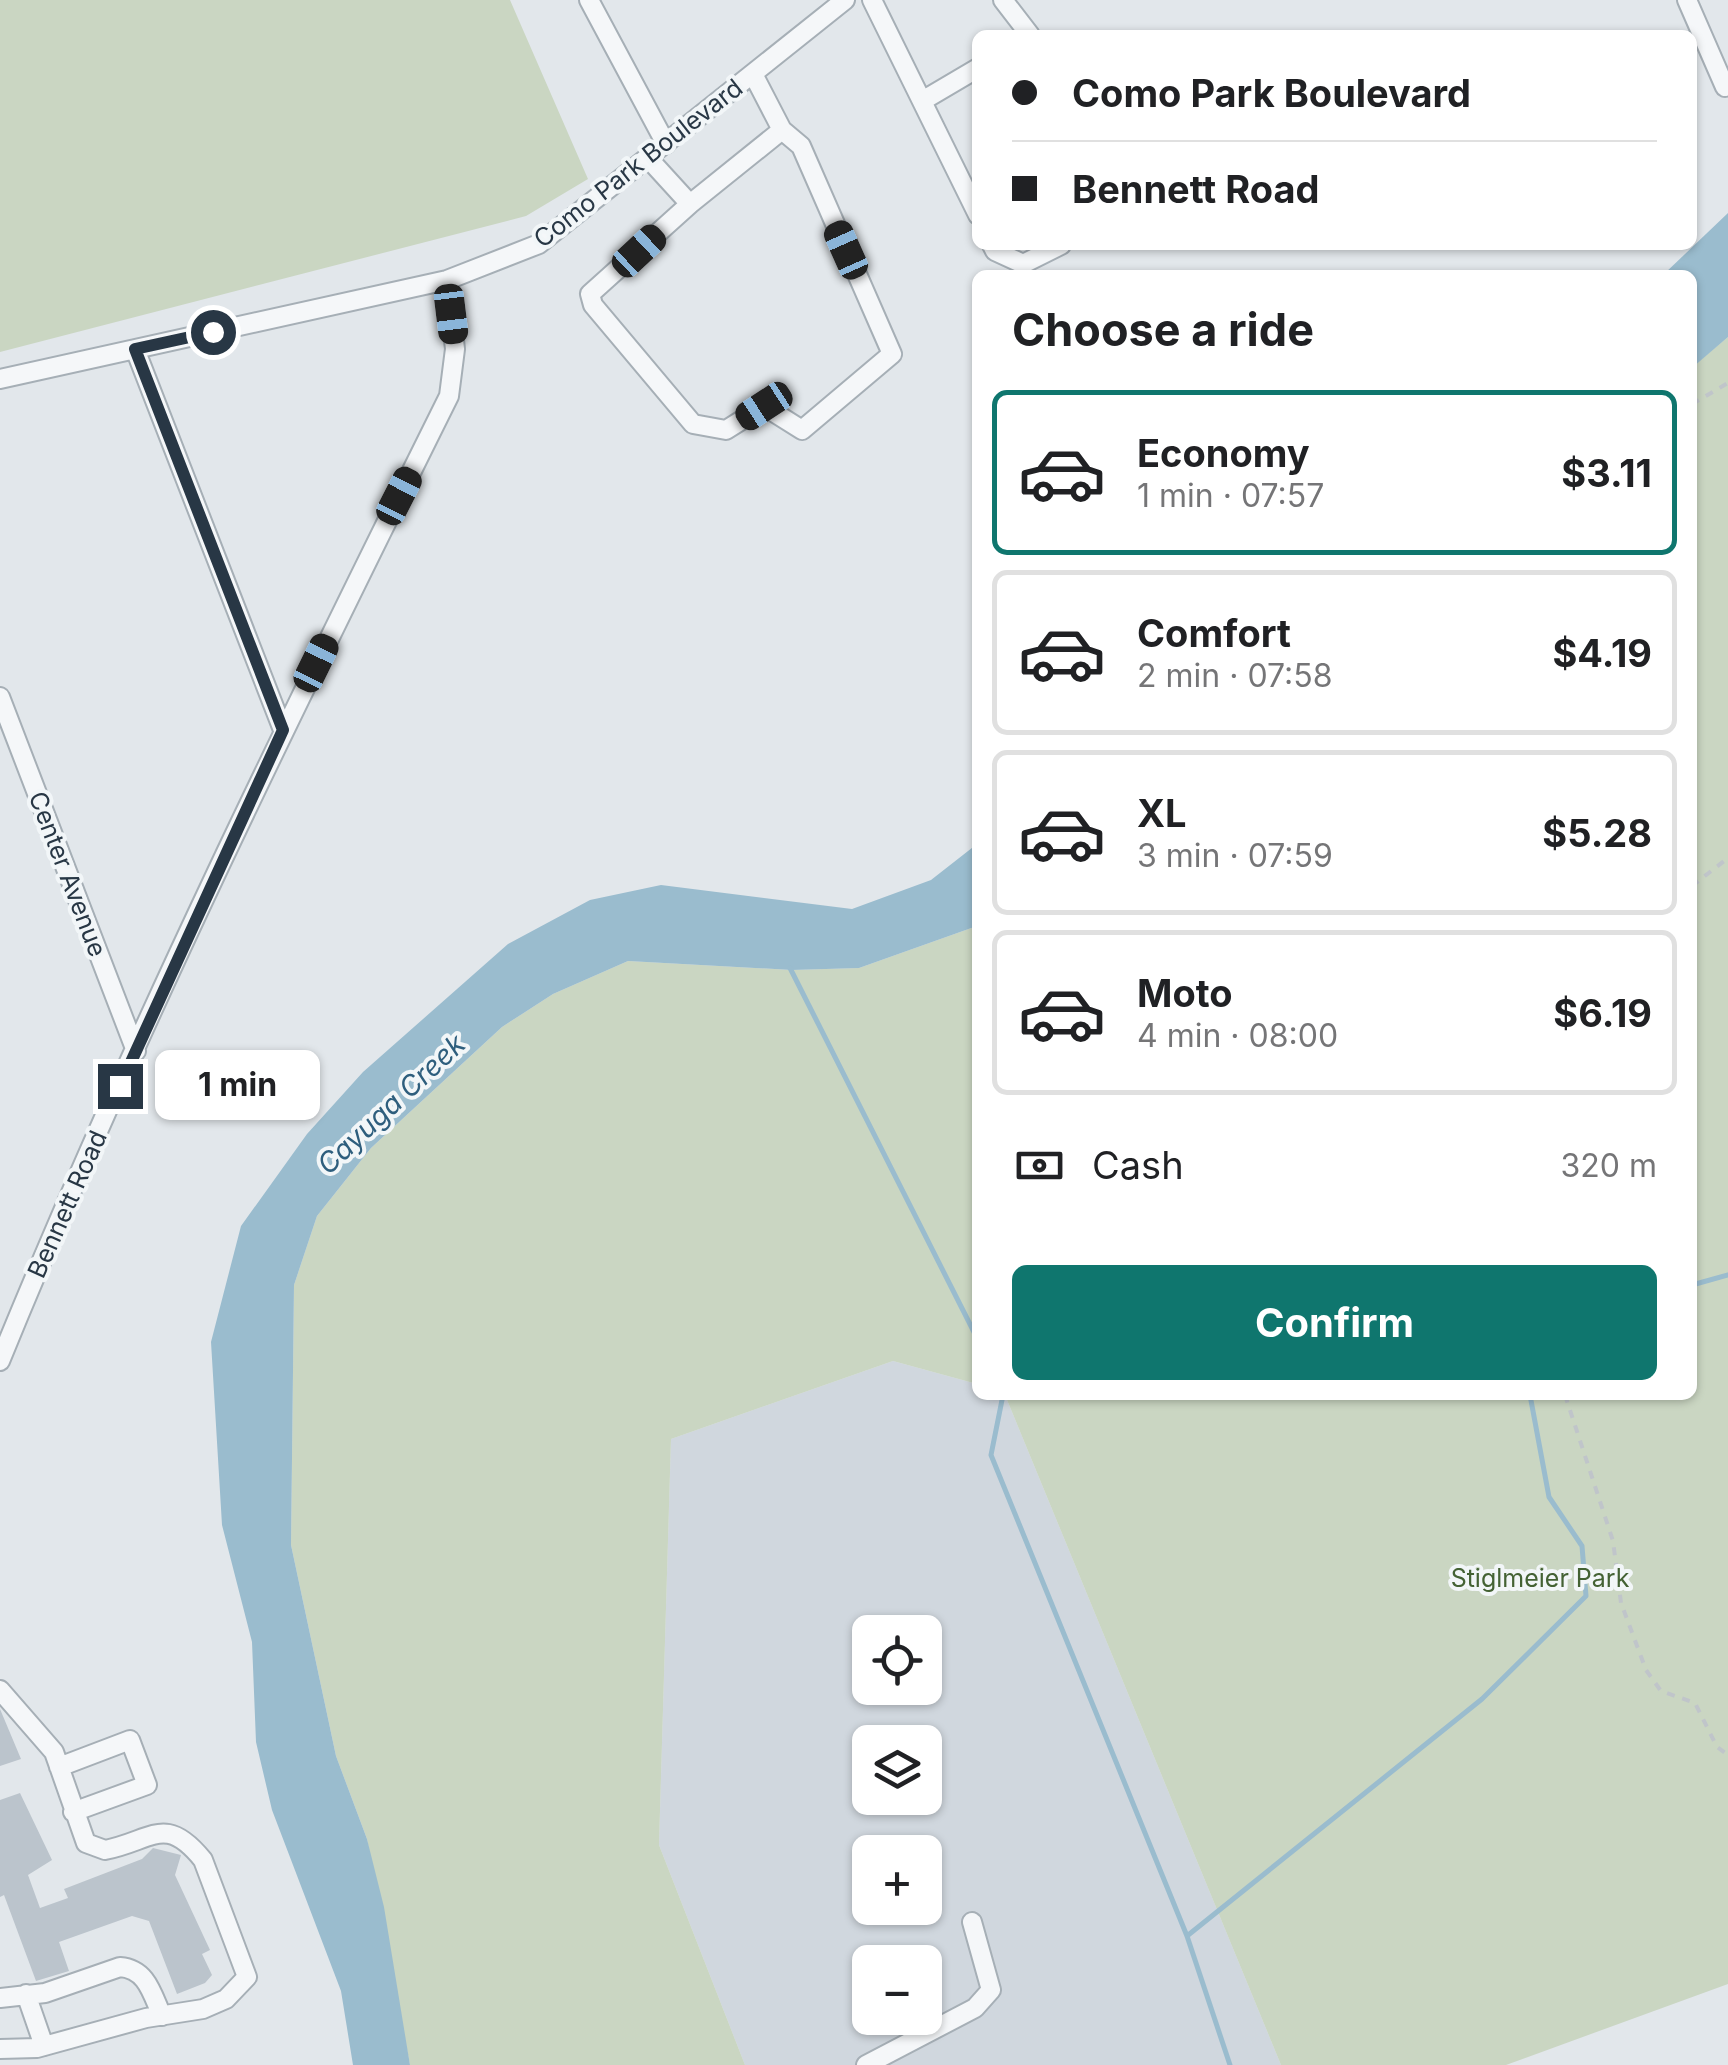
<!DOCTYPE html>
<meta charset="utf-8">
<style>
:root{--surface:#fff;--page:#f6f6f6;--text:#202124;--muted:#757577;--line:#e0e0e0;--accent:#0f766e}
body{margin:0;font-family:Inter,sans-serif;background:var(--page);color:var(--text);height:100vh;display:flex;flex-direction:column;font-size:38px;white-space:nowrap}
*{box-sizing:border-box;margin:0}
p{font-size:32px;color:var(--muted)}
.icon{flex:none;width:55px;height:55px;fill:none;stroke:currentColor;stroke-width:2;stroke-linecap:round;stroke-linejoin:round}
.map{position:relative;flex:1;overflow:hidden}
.side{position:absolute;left:972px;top:270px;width:725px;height:1130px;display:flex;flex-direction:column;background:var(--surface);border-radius:15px;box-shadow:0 2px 8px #0004}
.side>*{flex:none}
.top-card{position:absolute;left:972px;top:30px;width:725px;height:220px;border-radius:15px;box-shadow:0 2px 8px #0004;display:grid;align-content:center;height:220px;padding:0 40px;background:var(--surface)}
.controls{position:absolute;left:852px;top:1615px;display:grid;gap:20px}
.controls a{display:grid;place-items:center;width:90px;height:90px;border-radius:15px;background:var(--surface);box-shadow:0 2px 8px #0004;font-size:50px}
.end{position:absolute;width:45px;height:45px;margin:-22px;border:12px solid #283745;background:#fff;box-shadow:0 0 0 5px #fff}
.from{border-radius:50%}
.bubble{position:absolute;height:70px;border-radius:15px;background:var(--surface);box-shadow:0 2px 8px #0004;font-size:32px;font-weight:700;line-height:70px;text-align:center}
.car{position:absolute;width:30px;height:60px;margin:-30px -15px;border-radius:12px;box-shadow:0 0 8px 2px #0007;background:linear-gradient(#222 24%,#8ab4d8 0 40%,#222 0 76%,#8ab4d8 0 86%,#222 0)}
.top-card b{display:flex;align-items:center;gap:35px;height:95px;font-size:38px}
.top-card b+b{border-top:2px solid var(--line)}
.top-card i{width:25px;height:25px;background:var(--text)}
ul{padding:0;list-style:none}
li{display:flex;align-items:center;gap:30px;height:165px;margin:0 20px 15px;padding:0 20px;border:5px solid var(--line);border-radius:15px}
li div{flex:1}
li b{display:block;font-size:38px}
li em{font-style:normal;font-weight:700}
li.selected{border-color:var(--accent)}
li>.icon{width:90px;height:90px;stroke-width:1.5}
h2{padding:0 40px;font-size:45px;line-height:120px}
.pay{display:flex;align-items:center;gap:25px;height:110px;padding:0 40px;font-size:38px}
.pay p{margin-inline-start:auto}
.primary-button{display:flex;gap:20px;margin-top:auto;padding:20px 40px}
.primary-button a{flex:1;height:115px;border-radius:15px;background:var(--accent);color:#fff;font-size:40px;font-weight:700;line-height:115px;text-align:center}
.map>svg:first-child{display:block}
.built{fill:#d0d7de;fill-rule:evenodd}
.green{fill:#cad6c2}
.water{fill:#9abcce}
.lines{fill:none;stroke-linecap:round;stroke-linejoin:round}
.stream{stroke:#9abcce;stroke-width:5}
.building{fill:#bbc4cc}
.minor-casing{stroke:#a6afb6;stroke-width:22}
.path{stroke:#c0c5ca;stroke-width:4;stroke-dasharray:8 8;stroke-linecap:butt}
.minor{stroke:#f5f7f9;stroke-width:18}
.route{stroke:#283745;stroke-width:12}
.labels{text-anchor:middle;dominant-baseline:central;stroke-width:8;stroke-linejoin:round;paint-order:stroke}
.street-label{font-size:25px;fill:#283745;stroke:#f2f6f8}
.park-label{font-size:25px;fill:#446234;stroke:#f2f6f8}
.water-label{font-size:28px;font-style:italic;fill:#2e5e7d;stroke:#f2f6f8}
</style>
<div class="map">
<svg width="1728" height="2065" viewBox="0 0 1728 2065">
<rect width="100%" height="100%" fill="#e2e7eb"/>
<path class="built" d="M893 1361 977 1384 978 1395H1005L1281 2065H745L659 1845 671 1439ZM870 1632H925V1688H870ZM870 1742H925V1798H870ZM870 1852H925V1908H870ZM870 1962H925V2018H870Z"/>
<path class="green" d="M0 0H510L588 179 526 216 0 352Z
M1728 337V1984L1506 2065H1281L1005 1395H1692V367Z
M977 926V1384L893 1361 671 1439 659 1845 745 2065H410L367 1839 336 1756 291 1545 294 1285 317 1216 371 1148 502 1027 553 994 628 961 792 970 859 968Z"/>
<path class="water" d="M1728 213V337L1693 367 1692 275H1663Z
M977 844V926L859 968 792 970 628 961 553 994 502 1027 371 1148 317 1216 294 1285 291 1545 336 1756 367 1839 384 1907 410 2065H353L341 1991 272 1810 256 1742 252 1642 222 1525 211 1342 241 1226 307 1134 363 1072 508 944 590 900 661 885 852 909 931 880Z"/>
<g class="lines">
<path class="stream" d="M790 968 978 1340
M1692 1285 1728 1275
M1003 1395 991 1455 1187 1936 1230 2065
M1187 1936 1482 1699 1586 1596 1582 1546 1549 1497 1530 1395"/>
</g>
<path class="building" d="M0 1709 21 1759 0 1766Z
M20 1793 52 1860 28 1875 40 1908 68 1898 64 1889 142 1859 153 1848 181 1855 175 1875 210 1950 202 1954 212 1975 205 1983 177 1994 149 1921 132 1916 59 1942 69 1971 36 1981 4 1895 0 1897V1800Z"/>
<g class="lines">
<defs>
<path id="minor" d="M589 0 666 144
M872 0 978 215
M1003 0 1030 35
M1687 0 1725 87
M922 101 978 68
M648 158 690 204 782 130 753 74
M690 204 590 294 593 305 693 424 726 430 764 406 802 430 892 354 801 146 782 130
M992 245 995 251 1023 264 1061 245
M135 349 283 730
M0 379 447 280 539 244 845 0
M0 697 136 1051
M0 1361C134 1033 291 714 449 396L455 349 447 280
M0 1690 54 1752 86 1843 105 1850C152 1841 165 1813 203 1860L247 1977 226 1999 203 2009 146 2018 37 2048 0 2049
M59 1767 130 1740 147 1785 73 1812
M26 1994 44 2046
M0 1998 45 1993 120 1967C147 1969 152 1994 162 2016
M866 2065 975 2008 991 1990 972 1922"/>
</defs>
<use href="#minor" class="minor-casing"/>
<path class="path" d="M1692 404 1728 383
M1692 886 1728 858
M1565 1395 1613 1541 1621 1603 1646 1670 1661 1691 1695 1703 1717 1747 1728 1755"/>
<use href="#minor" class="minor"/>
</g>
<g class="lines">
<path class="route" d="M120 1086 283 730 135 349 213 332"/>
</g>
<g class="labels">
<g class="street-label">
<text transform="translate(638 163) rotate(-38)">Como Park Boulevard</text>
<text transform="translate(68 874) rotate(69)">Center Avenue</text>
<text transform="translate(67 1204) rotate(-66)">Bennett Road</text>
</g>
<g class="park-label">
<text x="1540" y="1578">Stiglmeier Park</text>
</g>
<g class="water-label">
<text transform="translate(391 1104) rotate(-43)">Cayuga Creek</text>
</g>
</g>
</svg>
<div class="controls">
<a><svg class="icon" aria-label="locate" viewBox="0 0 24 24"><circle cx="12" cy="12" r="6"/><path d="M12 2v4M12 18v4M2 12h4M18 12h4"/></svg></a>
<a><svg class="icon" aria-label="layers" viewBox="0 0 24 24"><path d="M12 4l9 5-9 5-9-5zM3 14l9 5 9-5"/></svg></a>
<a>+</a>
<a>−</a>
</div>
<i class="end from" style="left:213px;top:332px"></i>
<i class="end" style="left:120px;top:1086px"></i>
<div class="bubble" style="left:155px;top:1050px;width:165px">1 min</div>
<i class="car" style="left:846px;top:250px;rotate:336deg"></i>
<i class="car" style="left:639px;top:251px;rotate:47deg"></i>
<i class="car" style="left:451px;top:314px;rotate:173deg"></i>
<i class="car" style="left:764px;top:406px;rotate:237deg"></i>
<i class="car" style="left:399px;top:496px;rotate:27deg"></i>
<i class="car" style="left:316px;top:663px;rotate:26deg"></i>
<div class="top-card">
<b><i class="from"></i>Como Park Boulevard</b>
<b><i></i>Bennett Road</b>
</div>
<section class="side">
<h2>Choose a ride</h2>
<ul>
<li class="selected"><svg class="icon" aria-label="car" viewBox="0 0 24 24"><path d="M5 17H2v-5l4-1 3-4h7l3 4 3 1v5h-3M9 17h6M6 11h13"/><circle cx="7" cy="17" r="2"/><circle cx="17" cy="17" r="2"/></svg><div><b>Economy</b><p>1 min · 07:57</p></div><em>$3.11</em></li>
<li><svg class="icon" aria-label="car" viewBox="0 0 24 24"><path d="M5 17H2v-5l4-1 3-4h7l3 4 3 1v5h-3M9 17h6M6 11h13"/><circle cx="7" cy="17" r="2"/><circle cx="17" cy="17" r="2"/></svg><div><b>Comfort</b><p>2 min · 07:58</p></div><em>$4.19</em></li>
<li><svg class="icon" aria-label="car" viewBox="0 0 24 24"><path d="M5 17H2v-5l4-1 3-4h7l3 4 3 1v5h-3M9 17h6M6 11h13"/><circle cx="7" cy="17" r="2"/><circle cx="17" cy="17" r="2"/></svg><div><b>XL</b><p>3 min · 07:59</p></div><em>$5.28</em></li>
<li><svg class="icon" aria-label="car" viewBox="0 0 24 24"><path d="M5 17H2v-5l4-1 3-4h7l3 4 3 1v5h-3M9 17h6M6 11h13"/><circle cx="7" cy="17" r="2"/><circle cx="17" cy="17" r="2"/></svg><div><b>Moto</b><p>4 min · 08:00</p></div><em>$6.19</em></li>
</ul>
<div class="pay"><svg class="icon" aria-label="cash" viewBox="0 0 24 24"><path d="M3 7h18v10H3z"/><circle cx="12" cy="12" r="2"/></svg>Cash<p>320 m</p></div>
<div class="primary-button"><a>Confirm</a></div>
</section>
</div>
